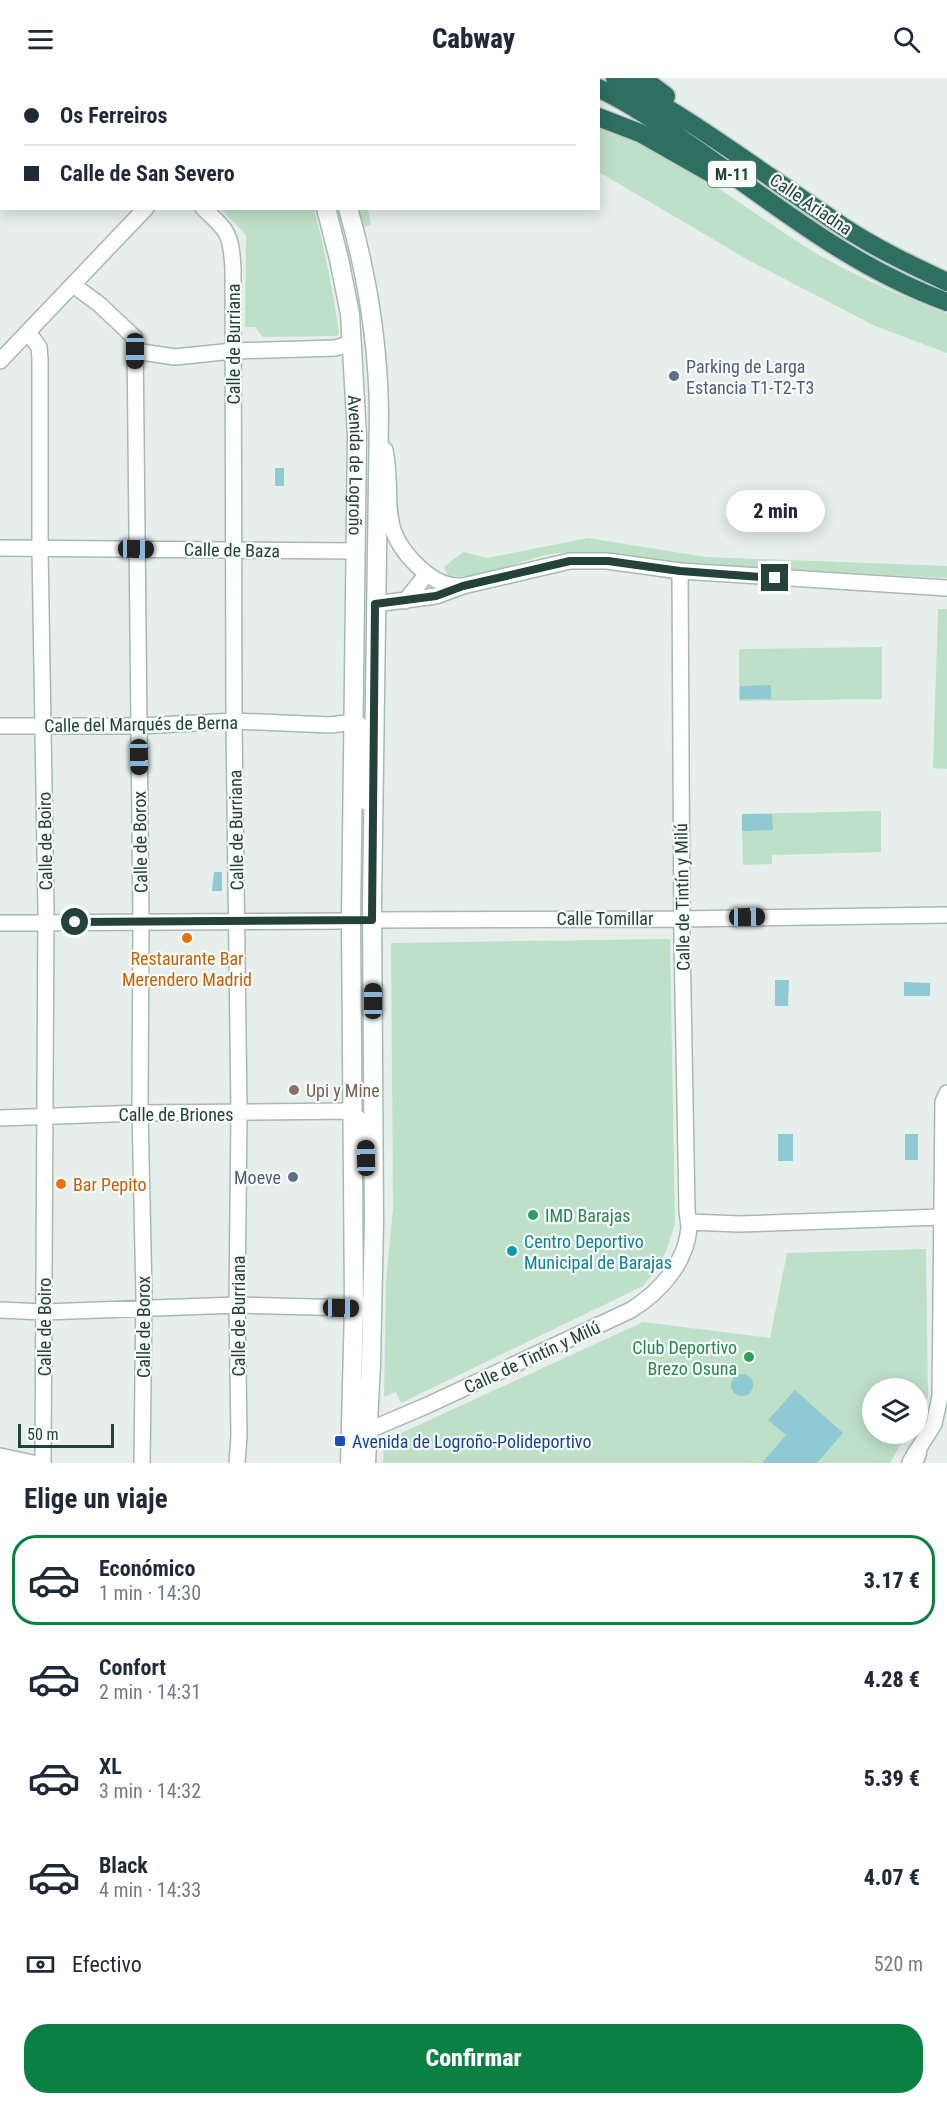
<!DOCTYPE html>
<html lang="es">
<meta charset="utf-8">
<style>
:root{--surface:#fff;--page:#f6f6f7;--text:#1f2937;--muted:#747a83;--line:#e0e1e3;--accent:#0b8043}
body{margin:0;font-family:"Roboto Condensed",sans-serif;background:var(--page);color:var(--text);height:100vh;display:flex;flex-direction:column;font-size:22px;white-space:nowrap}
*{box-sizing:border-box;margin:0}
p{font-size:20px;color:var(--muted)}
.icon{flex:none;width:33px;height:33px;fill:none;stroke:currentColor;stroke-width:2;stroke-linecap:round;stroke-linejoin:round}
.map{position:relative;height:1385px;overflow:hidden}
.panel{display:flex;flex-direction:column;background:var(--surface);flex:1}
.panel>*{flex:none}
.top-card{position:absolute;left:0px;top:0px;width:600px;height:132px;box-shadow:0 3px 15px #0003;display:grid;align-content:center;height:132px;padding:0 24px;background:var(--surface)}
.controls{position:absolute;left:862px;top:1300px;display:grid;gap:12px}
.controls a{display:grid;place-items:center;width:66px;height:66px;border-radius:50%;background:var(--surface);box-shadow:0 3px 15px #0003;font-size:30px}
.scale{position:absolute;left:18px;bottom:15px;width:96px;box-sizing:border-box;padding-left:6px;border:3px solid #24423a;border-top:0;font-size:16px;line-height:21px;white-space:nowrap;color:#24423a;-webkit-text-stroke:4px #f7fbf9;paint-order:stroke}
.end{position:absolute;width:27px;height:27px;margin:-14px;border:8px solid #24423a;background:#fff;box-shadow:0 0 0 3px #fff}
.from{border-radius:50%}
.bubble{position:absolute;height:42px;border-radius:21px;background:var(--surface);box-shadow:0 3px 15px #0003;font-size:20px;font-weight:800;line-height:42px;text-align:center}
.car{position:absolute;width:18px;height:36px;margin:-18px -9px;border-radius:8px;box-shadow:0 0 4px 2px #0007;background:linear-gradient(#222 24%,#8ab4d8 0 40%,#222 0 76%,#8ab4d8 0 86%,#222 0)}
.top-card b{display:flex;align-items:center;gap:21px;height:57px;font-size:22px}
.top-card b+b{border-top:2px solid var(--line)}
.top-card i{width:15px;height:15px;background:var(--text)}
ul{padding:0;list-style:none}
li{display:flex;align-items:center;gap:18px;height:90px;margin:0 12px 9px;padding:0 12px;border:3px solid transparent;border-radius:24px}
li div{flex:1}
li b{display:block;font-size:22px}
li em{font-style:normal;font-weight:800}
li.current{border-color:var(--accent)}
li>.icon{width:54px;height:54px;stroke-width:1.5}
h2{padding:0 24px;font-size:27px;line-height:72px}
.pay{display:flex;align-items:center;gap:15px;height:66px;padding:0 24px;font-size:22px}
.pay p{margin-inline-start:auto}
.action{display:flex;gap:12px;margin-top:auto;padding:12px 24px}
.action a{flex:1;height:69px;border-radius:24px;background:var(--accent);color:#fff;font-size:24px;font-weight:800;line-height:69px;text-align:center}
header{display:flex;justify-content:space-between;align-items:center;height:78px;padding:0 24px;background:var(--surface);font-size:27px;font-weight:800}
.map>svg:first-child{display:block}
.green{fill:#bfe0c8}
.water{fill:#8ec9d4}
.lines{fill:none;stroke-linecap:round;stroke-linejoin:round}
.minor-casing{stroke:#a8b8b2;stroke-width:18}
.tertiary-casing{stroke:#a8b8b2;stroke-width:21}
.secondary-casing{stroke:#a4bbb3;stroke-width:21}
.motorway-casing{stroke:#c2cac8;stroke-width:21}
.minor{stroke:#fff;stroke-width:15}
.tertiary{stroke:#fff;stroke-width:18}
.secondary{stroke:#fff;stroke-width:18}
.motorway{stroke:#2f6f62;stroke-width:18}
.route{stroke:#24423a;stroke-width:8}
.service-dot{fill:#5c6f8a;stroke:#f7fbf9;stroke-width:2}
.food-dot{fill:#e8710a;stroke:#f7fbf9;stroke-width:2}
.education-dot{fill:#8d6e63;stroke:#f7fbf9;stroke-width:2}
.leisure-dot{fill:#2e9e5b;stroke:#f7fbf9;stroke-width:2}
.culture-dot{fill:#0f9aa8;stroke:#f7fbf9;stroke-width:2}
.transit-dot{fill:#1a4fb4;stroke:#f7fbf9;stroke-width:2}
.labels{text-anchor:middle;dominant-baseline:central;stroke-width:4.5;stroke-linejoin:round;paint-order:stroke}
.shield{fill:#f7fbf9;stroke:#637a73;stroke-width:1.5}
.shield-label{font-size:16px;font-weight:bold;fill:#24423a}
.street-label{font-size:18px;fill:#24423a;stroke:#f7fbf9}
.service-label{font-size:18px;fill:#4e5e75;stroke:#f7fbf9;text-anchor:start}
.food-label{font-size:18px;fill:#c56008;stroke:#f7fbf9}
.education-label{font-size:18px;fill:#785e54;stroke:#f7fbf9;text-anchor:start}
.leisure-label{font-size:18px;fill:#27864d;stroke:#f7fbf9;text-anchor:start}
.culture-label{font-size:18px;fill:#0d838f;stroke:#f7fbf9;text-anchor:start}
.transit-label{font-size:18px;fill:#164399;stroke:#f7fbf9;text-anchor:start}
</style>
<header><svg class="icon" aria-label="menu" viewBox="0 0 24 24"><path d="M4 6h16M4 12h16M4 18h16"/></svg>Cabway<svg class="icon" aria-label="search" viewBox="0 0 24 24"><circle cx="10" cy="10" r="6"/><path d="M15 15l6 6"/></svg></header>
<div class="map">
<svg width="947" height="1385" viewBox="0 0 947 1385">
<rect width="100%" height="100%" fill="#e6efeb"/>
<path class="green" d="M599 47C677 72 744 132 814 174 856 199 902 218 947 236V275L875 248 750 183 599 94Z
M221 131H314C325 172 333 213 339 255L337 258 263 259 255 249H245L246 157Z
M358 131H368L371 146 364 149Z
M588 460 706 479 947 488V500C857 496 768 490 678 484 639 481 599 473 559 475 531 477 474 505 448 497L444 489 463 474 487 480Z
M938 531H947V691L933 690Z
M882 569V621L739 623V571Z
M881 733V774L772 777V786L743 787 742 736Z
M670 861 675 1144C668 1172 662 1186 643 1208L401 1325 396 1314 384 1319 386 1203 393 1131 391 865Z
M926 1171 928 1319 918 1337V1311H873V1356H907L890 1385H383L384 1363 643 1244 770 1260 787 1175Z"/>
<path class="water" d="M275 390H284V408H275Z
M771 607V621H740V608Z
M742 736H772L773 752 742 753Z
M214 794H222V813H212Z
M775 902H789L788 928H775Z
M904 904 930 905V918H904Z
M778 1056H793V1083H778Z
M905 1056H918V1082H905Z
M731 1307a11 11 0 1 1 22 0a11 11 0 1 1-22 0Z
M795 1312 843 1355 817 1385H762L786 1357 768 1342Z"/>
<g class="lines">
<defs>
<path id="minor" d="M0 77H2
M203 130C229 154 231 156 233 191L234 643 239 1035 237 1227 239 1358 237 1385
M73 207 99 226 135 260 141 843 140 1031 144 1219 142 1385
M28 254 39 269 40 281V470L46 832 43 1385
M135 273 175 279 233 273 335 270 353 265
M0 283 146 130
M385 372C395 424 375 450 422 492 434 502 445 508 460 508
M0 470 357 473
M405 523 427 496
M375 526 436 518 463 508 570 483H607L680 493 947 510
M0 648H139L234 643 330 647 354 644 359 646 363 652 366 724
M372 842 682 841 947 837
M0 845 351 843
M0 1040 140 1035 352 1033 362 1045 366 1072
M689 1144 740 1146 941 1139
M0 1232 44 1234 237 1227 354 1230 365 1228
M367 1356 374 1350 428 1327 631 1232C660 1214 686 1185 689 1150 689 1144 687 1137 687 1131L682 862 680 493
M0 1378 33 1385
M910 1384 934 1346 940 1319 943 1024 947 1015"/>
<path id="tertiary" d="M913 1385 917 1375"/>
<g id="secondary">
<path d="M213 0 214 2"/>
<path d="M329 2V0"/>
<path id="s1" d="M326 130 339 181 350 236 357 358 351 843 354 1230 350 1385"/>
<path d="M348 130C367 196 378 266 379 334L372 827 374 1144 371 1285 366 1385"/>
</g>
<path id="motorway" d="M175 0 179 2
M436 0 448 2
M578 0 582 2
M615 0C695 43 766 98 842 148 875 170 911 187 947 204
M642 0 666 18
M76 2 84 0
M347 2 357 0
M598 10C634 27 667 51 699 73 778 129 855 191 947 224
M0 27 2 26
M598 39 640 55 712 96"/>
</defs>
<use href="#minor" class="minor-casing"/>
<use href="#tertiary" class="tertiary-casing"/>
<use href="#secondary" class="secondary-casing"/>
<use href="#motorway" class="motorway-casing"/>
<use href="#minor" class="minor"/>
<use href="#tertiary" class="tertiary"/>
<use href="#secondary" class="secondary"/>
<use href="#motorway" class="motorway"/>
</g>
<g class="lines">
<path class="route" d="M75 844 372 842 375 526 436 518 463 508 570 483H608L680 493 775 500"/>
</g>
<g class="service-dot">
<circle cx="674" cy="298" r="6"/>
<circle cx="293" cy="1099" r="6"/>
</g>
<g class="food-dot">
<circle cx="187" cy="860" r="6"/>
<circle cx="61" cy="1106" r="6"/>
</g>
<circle class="education-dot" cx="294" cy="1012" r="6"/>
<g class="leisure-dot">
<circle cx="533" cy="1137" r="6"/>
<circle cx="749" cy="1279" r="6"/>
</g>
<circle class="culture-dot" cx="512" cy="1173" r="6"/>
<rect class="transit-dot" x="334" y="1357" width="12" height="12" rx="3"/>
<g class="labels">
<rect class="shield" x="708" y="83" width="48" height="26" rx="4.5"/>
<g class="shield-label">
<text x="732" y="96">M-11</text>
</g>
<g class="street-label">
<text transform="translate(811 126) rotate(34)">Calle Ariadna</text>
<text transform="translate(233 266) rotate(-90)">Calle de Burriana</text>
<text stroke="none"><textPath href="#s1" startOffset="260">Avenida de Logroño</textPath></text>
<text transform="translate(232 472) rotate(1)">Calle de Baza</text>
<text transform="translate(141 646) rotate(-1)">Calle del Marqués de Berna</text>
<text transform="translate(236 752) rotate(-91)">Calle de Burriana</text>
<text transform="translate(45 763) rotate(-91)">Calle de Boiro</text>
<text transform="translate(140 764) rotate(-91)">Calle de Borox</text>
<text transform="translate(682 819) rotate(-91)">Calle de Tintín y Milú</text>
<text x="605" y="840">Calle Tomillar</text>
<text x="176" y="1036">Calle de Briones</text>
<text transform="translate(238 1238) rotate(-90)">Calle de Burriana</text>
<text transform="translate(44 1249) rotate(-90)">Calle de Boiro</text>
<text transform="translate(143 1249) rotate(-90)">Calle de Borox</text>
<text transform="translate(532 1279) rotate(-25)">Calle de Tintín y Milú</text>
</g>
<g class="service-label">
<text x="686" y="288">Parking de Larga<tspan x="686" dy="21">Estancia T1-T2-T3</tspan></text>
<text x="281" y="1099" text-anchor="end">Moeve</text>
</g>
<g class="food-label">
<text x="187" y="880">Restaurante Bar<tspan x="187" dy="21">Merendero Madrid</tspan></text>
<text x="73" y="1106" text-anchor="start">Bar Pepito</text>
</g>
<g class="education-label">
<text x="306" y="1012">Upi y Mine</text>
</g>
<g class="leisure-label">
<text x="545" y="1137">IMD Barajas</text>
<text x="737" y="1269" text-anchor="end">Club Deportivo<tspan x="737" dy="21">Brezo Osuna</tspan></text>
</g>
<g class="culture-label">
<text x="524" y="1163">Centro Deportivo<tspan x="524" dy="21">Municipal de Barajas</tspan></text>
</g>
<g class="transit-label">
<text x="352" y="1363">Avenida de Logroño-Polideportivo</text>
</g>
</g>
</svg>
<div class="controls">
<a><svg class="icon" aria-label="layers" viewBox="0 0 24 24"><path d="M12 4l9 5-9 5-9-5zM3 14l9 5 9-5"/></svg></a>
</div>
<div class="scale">50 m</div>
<i class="end from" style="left:75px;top:844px"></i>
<i class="end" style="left:775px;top:500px"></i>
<div class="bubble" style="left:726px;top:412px;width:99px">2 min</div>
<i class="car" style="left:135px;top:273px;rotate:180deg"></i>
<i class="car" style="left:136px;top:471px;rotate:91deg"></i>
<i class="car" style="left:139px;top:679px;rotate:179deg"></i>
<i class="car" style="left:747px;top:839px;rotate:89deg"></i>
<i class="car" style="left:373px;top:923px;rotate:0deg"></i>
<i class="car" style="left:366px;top:1080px;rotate:359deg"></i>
<i class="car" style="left:341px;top:1230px;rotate:91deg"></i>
<div class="top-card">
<b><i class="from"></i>Os Ferreiros</b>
<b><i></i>Calle de San Severo</b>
</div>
</div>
<section class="panel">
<h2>Elige un viaje</h2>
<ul>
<li class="current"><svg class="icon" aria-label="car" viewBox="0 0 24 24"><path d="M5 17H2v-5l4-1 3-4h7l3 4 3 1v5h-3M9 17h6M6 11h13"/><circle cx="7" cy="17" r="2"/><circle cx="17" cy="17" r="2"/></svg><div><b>Económico</b><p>1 min · 14:30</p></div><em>3.17 €</em></li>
<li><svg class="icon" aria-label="car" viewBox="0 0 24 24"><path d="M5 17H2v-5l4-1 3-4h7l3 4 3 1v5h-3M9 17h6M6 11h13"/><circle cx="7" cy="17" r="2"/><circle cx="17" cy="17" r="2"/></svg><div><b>Confort</b><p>2 min · 14:31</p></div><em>4.28 €</em></li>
<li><svg class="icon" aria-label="car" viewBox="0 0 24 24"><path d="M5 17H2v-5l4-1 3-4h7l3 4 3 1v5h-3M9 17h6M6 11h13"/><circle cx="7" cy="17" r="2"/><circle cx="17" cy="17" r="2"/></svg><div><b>XL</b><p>3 min · 14:32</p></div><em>5.39 €</em></li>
<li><svg class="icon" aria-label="car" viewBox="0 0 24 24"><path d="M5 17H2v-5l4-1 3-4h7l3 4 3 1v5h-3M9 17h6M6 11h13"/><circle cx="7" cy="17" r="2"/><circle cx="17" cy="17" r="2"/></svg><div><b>Black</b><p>4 min · 14:33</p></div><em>4.07 €</em></li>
</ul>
<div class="pay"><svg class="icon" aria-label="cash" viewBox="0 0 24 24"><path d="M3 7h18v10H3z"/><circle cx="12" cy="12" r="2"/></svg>Efectivo<p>520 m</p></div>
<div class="action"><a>Confirmar</a></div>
</section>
